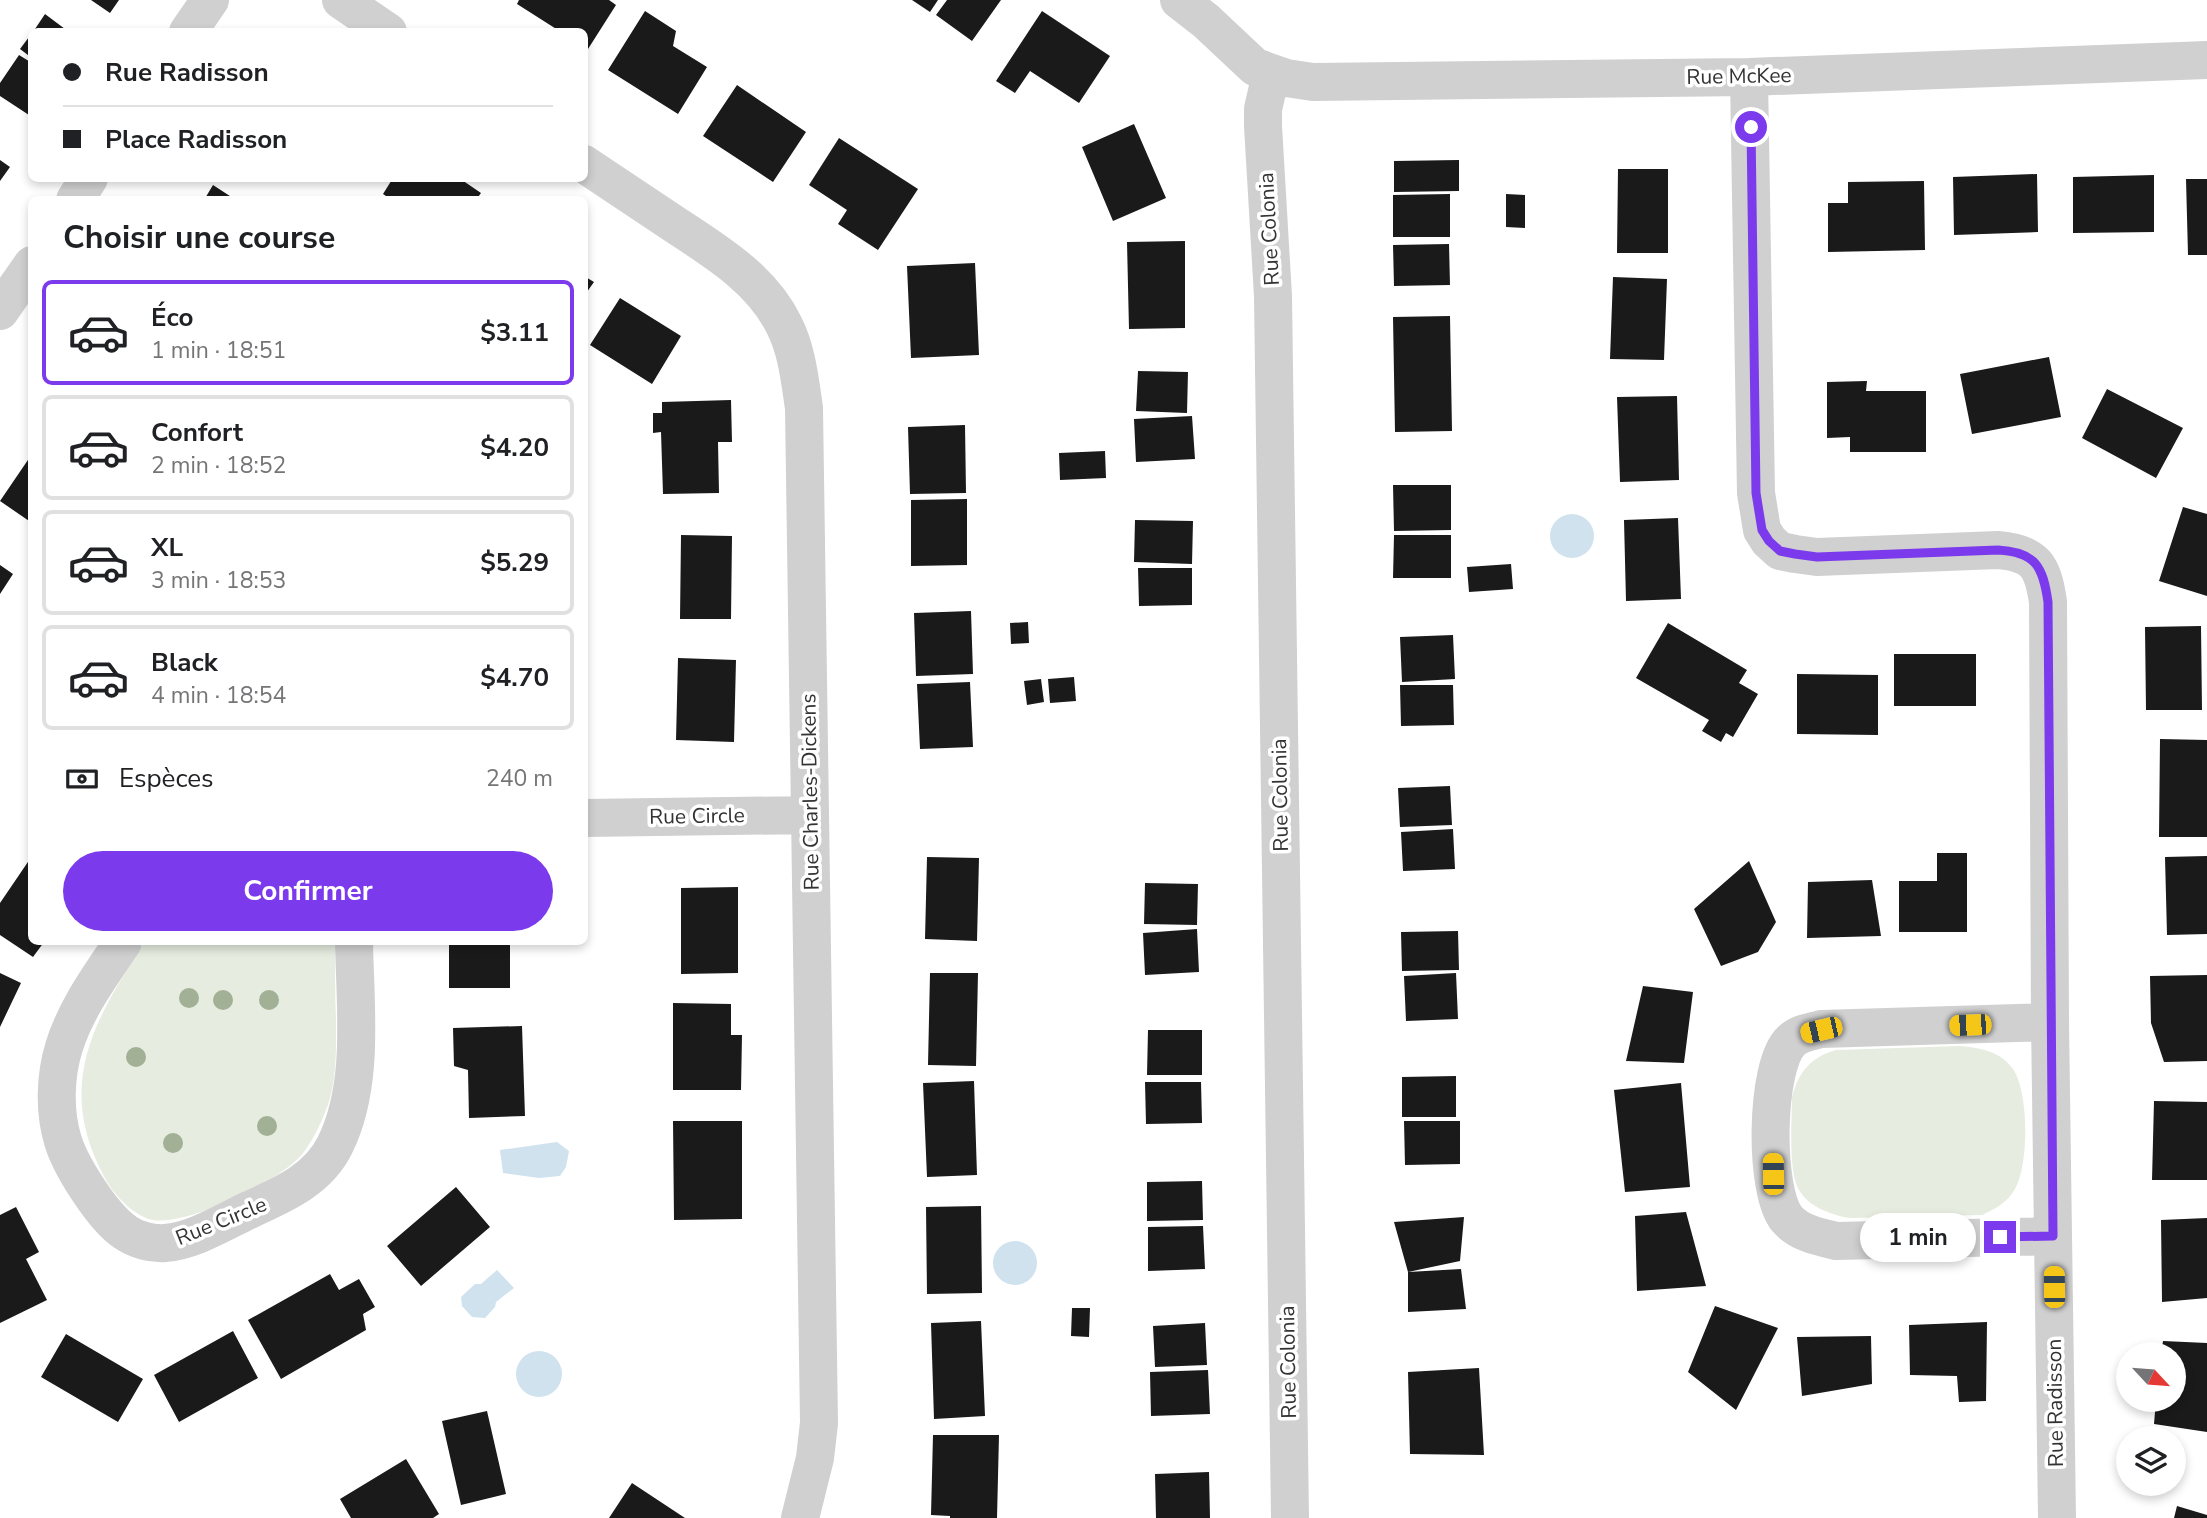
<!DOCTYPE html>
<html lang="fr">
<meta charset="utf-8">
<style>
:root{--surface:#fff;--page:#f2f2f2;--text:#202124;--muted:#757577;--line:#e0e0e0;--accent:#7c3aed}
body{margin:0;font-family:"Nunito Sans",sans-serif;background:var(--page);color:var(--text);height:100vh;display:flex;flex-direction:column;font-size:26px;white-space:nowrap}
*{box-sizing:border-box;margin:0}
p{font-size:23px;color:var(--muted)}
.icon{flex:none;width:38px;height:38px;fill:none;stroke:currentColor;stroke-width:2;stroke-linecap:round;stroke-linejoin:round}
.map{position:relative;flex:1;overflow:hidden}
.drawer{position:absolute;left:28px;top:196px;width:560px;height:749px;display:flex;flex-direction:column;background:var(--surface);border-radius:10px;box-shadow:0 4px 10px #0003}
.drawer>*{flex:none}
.hud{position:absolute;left:28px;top:28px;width:560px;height:154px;border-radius:10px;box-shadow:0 4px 10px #0003;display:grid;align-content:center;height:154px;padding:0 35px;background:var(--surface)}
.needle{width:46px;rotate:116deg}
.tools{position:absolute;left:2116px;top:1342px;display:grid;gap:14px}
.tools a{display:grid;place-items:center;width:70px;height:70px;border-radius:50%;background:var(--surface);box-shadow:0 4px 10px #0003;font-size:35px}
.end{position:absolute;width:32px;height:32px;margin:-16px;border:9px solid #7c3aed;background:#fff;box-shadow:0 0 0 4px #fff}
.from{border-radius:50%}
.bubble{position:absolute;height:49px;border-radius:24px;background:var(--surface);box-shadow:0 4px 10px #0003;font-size:23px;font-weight:700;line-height:49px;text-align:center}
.car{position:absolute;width:21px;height:42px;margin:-21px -10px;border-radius:9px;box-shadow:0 0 5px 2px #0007;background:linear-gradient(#f5c518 24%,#345 0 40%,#f5c518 0 76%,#345 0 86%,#f5c518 0)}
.hud b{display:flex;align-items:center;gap:24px;height:66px;font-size:26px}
.hud b+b{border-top:2px solid var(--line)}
.hud i{width:18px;height:18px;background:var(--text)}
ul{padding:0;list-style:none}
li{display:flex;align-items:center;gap:21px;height:105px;margin:0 14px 10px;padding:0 21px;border:4px solid var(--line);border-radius:10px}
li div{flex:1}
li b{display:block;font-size:26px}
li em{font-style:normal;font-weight:700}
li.selected{border-color:var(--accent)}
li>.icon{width:63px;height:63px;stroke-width:1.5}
h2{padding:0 35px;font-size:32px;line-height:84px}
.pay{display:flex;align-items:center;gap:18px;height:77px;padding:0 35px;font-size:26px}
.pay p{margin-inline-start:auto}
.action{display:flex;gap:14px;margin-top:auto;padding:14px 35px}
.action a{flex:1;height:80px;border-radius:42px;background:var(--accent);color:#fff;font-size:28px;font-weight:700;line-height:80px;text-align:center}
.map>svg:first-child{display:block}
.green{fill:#e6ecdf}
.water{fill:#cfe2ee}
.building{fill:#1a1a1a}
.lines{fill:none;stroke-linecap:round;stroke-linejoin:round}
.minor{stroke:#d0d0d0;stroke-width:38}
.tree{fill:#a2b095}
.route{stroke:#7c3aed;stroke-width:9}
.labels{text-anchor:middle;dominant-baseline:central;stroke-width:7;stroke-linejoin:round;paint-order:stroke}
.street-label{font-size:21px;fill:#333;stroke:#fff}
</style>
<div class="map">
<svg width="2207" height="1518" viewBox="0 0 2207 1518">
<rect width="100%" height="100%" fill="#fff"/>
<path class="green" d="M145 942H335C335 968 335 994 336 1021 336 1049 337 1077 328 1105 322 1121 314 1138 304 1152 283 1180 188 1226 153 1220 135 1217 115 1196 106 1180 54 1087 93 1021 145 942Z
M1960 1046C1980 1048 2000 1051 2013 1069 2029 1092 2029 1165 2015 1189 2007 1203 1996 1208 1982 1215L1850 1218C1831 1215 1809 1207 1799 1190 1788 1172 1792 1120 1792 1098 1798 1072 1811 1057 1836 1050Z"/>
<path class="water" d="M1550 536a22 22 0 1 1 44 0a22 22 0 1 1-44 0Z
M557 1142 569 1151 566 1167 560 1176 539 1178 503 1173 500 1150Z
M993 1263a22 22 0 1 1 44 0a22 22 0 1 1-44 0Z
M497 1270 514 1288 496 1302 495 1307 485 1318 472 1317 462 1306 461 1297 475 1284H481Z
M516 1374a23 23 0 1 1 46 0a23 23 0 1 1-46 0Z"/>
<path class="building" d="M91 0H119L110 13Z
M519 0H609L616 5 588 49 584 47V32H561L517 4Z
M912 0H938L930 12Z
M947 0H1001L972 41 936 15Z
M645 11 676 31 673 46 707 67 678 114 608 70Z
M1042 11 1110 56 1079 103 1030 71 1015 93 996 81Z
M45 14 69 32H33Z
M32 33V58L20 49Z
M19 55 32 63V117L0 96V83Z
M737 85 806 132 773 182 703 136Z
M1134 124 1166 198 1113 221 1082 147Z
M839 138 918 189 878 250 838 224 847 210 809 185Z
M0 160 10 167 0 181Z
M1459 160V191L1394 192V161Z
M1618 169H1668V253H1617Z
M2037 174 2038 232 1954 235 1953 177Z
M2154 175V232L2073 233V177Z
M393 178H459L481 193 476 200H392L383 194Z
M2186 179H2207V255H2188Z
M1924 181 1925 250 1828 252V203H1848V182Z
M213 185 236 200H204Z
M1450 194V237H1393V195Z
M1506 194 1525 195V228L1506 227Z
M1185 241V328L1129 329 1127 242Z
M1449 244 1450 285 1394 286 1393 245Z
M975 263 979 355 911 358 907 266Z
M584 276 594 282 584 296Z
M1613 277 1667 279 1664 360 1610 359Z
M620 298 681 336 652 384 590 345Z
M1450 316 1452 431 1395 432 1393 317Z
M2049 357 2061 417 1972 434 1960 374Z
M1138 371 1188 372 1187 413 1136 411Z
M1867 381 1866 391H1926V452H1850V437L1827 438V382Z
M2107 389 2183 428 2156 478 2082 438Z
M1677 396 1679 480 1620 482 1617 397Z
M731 400 732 442H718L719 493 663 494 661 432 653 433V413H662V402Z
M1192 416 1195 459 1136 462 1134 419Z
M965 425 966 493 910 494 908 427Z
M1105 451 1106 478 1060 480 1059 453Z
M32 454V523L0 501Z
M1393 485H1451V530L1394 531Z
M967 499V565L911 566V500Z
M2183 507 2207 514V596L2159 581Z
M1678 518 1681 599 1626 601 1624 520Z
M1135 520 1193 521 1192 564 1134 562Z
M681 535 732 536 731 619H680Z
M1394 535H1451V578H1393Z
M1511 564 1513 589 1469 592 1467 567Z
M0 565 13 574 0 594Z
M1138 568H1192V605L1139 606Z
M971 611 973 674 916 676 914 613Z
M1028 622 1029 643 1011 644 1010 623Z
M1668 623 1747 670 1739 683 1758 694 1733 737 1726 733 1721 742 1702 731 1709 720 1636 678Z
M2201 626 2202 710H2146L2145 627Z
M1453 635 1455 679 1402 682 1400 637Z
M1894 654H1976V706H1894Z
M678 658 736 660 734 742 676 740Z
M1797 674 1878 675V735L1797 734Z
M1074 677 1076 701 1050 703 1048 679Z
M1041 679 1044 702 1027 705 1024 681Z
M970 682 973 747 920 749 917 684Z
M1400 685H1453L1454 725 1401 726Z
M2160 739 2207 740V837H2159Z
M1450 786 1452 825 1400 827 1398 788Z
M1453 829 1455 869 1403 871 1401 832Z
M1937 853H1967V932H1899V881H1937Z
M32 856V942H44L33 957 0 935V903Z
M2207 856V934L2167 935 2165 857Z
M927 857 979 858 977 941 925 939Z
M1749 861 1776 922 1758 952 1721 966 1694 909Z
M1872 880 1881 936 1807 938 1808 882Z
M1145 883 1198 884 1197 925 1144 924Z
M738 887V973L681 974V888Z
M1197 929 1199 972 1145 975 1143 933Z
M1458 931 1459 970 1402 971 1401 932Z
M449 942H510V988H449Z
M0 973 21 983 0 1027Z
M930 973H978L976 1066 928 1065Z
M1456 973 1458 1019 1406 1021 1404 976Z
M2207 975V1061L2164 1062 2151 1023 2150 976Z
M1643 986 1693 992 1684 1063 1626 1061Z
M673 1003 731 1004V1035H742L741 1090H673Z
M522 1026 525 1116 469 1118 468 1070 454 1066 453 1028Z
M1148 1030H1202V1075H1147Z
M1456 1076V1117H1402V1077Z
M974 1081 977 1175 927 1177 923 1083Z
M1145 1082H1201L1202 1123 1146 1124Z
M1681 1083 1690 1187 1625 1192 1614 1090Z
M2154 1101 2207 1102V1180H2152Z
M673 1121H742V1219L674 1220Z
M1404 1121H1460V1164L1405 1165Z
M1202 1181 1203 1220 1147 1221V1182Z
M456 1187 490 1227 421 1286 387 1246Z
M981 1206 982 1293 927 1294 926 1207Z
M16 1207 39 1252 26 1259 47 1300 0 1323V1215Z
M1686 1212 1706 1286 1637 1291 1635 1216Z
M1464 1217 1460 1261 1408 1272 1394 1222Z
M2207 1218V1298L2162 1302 2161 1220Z
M1203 1226 1205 1269 1148 1271V1227Z
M1461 1269 1466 1309 1408 1312V1272Z
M330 1274 339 1290 359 1279 375 1307 363 1314 366 1330 281 1379 248 1320Z
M1715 1306 1778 1328 1736 1410 1688 1372Z
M1072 1308H1090L1089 1337 1071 1336Z
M981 1321 985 1416 934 1419 931 1323Z
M1987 1322 1986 1401 1959 1402 1957 1376 1910 1375 1909 1325Z
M1205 1323 1207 1365 1155 1367 1153 1326Z
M233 1331 258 1378 179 1422 154 1375Z
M66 1334 143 1379 118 1422 41 1377Z
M1871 1336 1872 1384 1802 1396 1797 1337Z
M2163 1341 2207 1343V1432L2154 1424 2156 1400H2174V1354H2161Z
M1479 1368 1484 1455 1410 1454 1408 1372Z
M1208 1370 1210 1414 1151 1416 1150 1372Z
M487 1411 506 1494 461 1505 442 1421Z
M933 1435H999L997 1518H950V1516L931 1515Z
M406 1459 439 1514 433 1518H351L340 1499Z
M1209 1472 1210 1518H1156L1155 1474Z
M632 1483 685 1518H609Z
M2177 1506 2207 1515V1518H2174Z"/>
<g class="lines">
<path class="minor" d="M341 0 388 32
M1179 0 1206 21 1255 67 1286 78 1313 82 1749 77 2207 60
M188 32 210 0
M1271 74 1263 109V126L1273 296 1290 1518
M1749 77 1756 493 1762 530 1769 541 1780 551 1795 554 1817 557 1998 550C2036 553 2043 567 2048 602L2050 1022 2057 1518
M584 164C614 184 644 204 674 224 715 251 762 279 784 325 797 350 800 381 804 408L819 1423 815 1458 800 1518
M75 200 89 178
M0 311 32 265
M584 818 810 815
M123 942C101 975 76 1008 64 1047 55 1076 54 1112 63 1141 71 1167 103 1217 125 1232 136 1240 152 1244 165 1243 193 1241 224 1222 249 1210 282 1195 318 1180 335 1145 365 1085 355 1006 354 942
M2050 1022 1821 1029C1810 1032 1799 1033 1791 1041 1765 1066 1764 1192 1787 1219 1799 1233 1819 1237 1836 1241L2053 1236"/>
</g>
<g class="tree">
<circle cx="189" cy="998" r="10"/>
<circle cx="223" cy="1000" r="10"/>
<circle cx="269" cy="1000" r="10"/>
<circle cx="136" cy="1057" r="10"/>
<circle cx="267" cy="1126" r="10"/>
<circle cx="173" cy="1143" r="10"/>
</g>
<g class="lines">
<path class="route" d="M1751 127 1756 493 1762 530 1769 541 1780 551 1795 554 1817 557 1998 550C2036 552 2043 567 2048 602L2053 1236 2000 1237"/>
</g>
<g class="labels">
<g class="street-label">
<text transform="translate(1739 76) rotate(-1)">Rue McKee</text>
<text transform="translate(1269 229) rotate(-93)">Rue Colonia</text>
<text transform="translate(810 792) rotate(-91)">Rue Charles-Dickens</text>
<text transform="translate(1280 795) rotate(-91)">Rue Colonia</text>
<text transform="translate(697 816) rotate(-1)">Rue Circle</text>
<text transform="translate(221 1221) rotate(-22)">Rue Circle</text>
<text transform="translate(1288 1362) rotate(-91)">Rue Colonia</text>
<text transform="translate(2055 1403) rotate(-91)">Rue Radisson</text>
</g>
</g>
</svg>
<div class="tools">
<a><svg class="needle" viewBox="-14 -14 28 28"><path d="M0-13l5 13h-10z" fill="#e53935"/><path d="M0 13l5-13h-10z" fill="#757577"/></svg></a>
<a><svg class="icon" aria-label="layers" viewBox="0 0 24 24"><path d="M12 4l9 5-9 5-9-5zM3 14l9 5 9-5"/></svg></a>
</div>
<i class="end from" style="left:1751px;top:127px"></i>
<i class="end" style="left:2000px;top:1237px"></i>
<div class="bubble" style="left:1860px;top:1213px;width:116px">1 min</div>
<i class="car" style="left:1970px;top:1025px;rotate:268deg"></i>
<i class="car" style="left:1821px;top:1030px;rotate:257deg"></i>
<i class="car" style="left:1773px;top:1174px;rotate:359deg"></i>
<i class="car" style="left:2054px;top:1287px;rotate:359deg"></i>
<div class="hud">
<b><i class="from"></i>Rue Radisson</b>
<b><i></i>Place Radisson</b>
</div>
<section class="drawer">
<h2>Choisir une course</h2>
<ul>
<li class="selected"><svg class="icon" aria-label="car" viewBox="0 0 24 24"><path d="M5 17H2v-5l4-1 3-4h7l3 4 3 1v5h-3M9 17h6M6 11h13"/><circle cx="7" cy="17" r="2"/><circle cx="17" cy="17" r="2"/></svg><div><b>Éco</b><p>1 min · 18:51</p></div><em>$3.11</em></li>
<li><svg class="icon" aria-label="car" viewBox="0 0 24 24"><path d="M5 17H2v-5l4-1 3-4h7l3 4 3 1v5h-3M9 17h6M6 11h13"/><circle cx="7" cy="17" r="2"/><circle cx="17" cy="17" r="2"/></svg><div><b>Confort</b><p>2 min · 18:52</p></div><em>$4.20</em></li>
<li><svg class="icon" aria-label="car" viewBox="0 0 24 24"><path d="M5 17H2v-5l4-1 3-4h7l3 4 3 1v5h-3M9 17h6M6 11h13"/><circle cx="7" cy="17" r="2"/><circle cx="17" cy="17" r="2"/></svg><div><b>XL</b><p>3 min · 18:53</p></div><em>$5.29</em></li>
<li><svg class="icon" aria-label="car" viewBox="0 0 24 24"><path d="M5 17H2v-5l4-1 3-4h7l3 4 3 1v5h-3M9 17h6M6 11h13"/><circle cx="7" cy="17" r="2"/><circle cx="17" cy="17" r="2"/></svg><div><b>Black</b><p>4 min · 18:54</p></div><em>$4.70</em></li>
</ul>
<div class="pay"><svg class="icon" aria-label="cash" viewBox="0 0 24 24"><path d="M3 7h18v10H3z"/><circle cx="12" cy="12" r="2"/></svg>Espèces<p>240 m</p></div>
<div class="action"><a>Confirmer</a></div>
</section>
</div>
